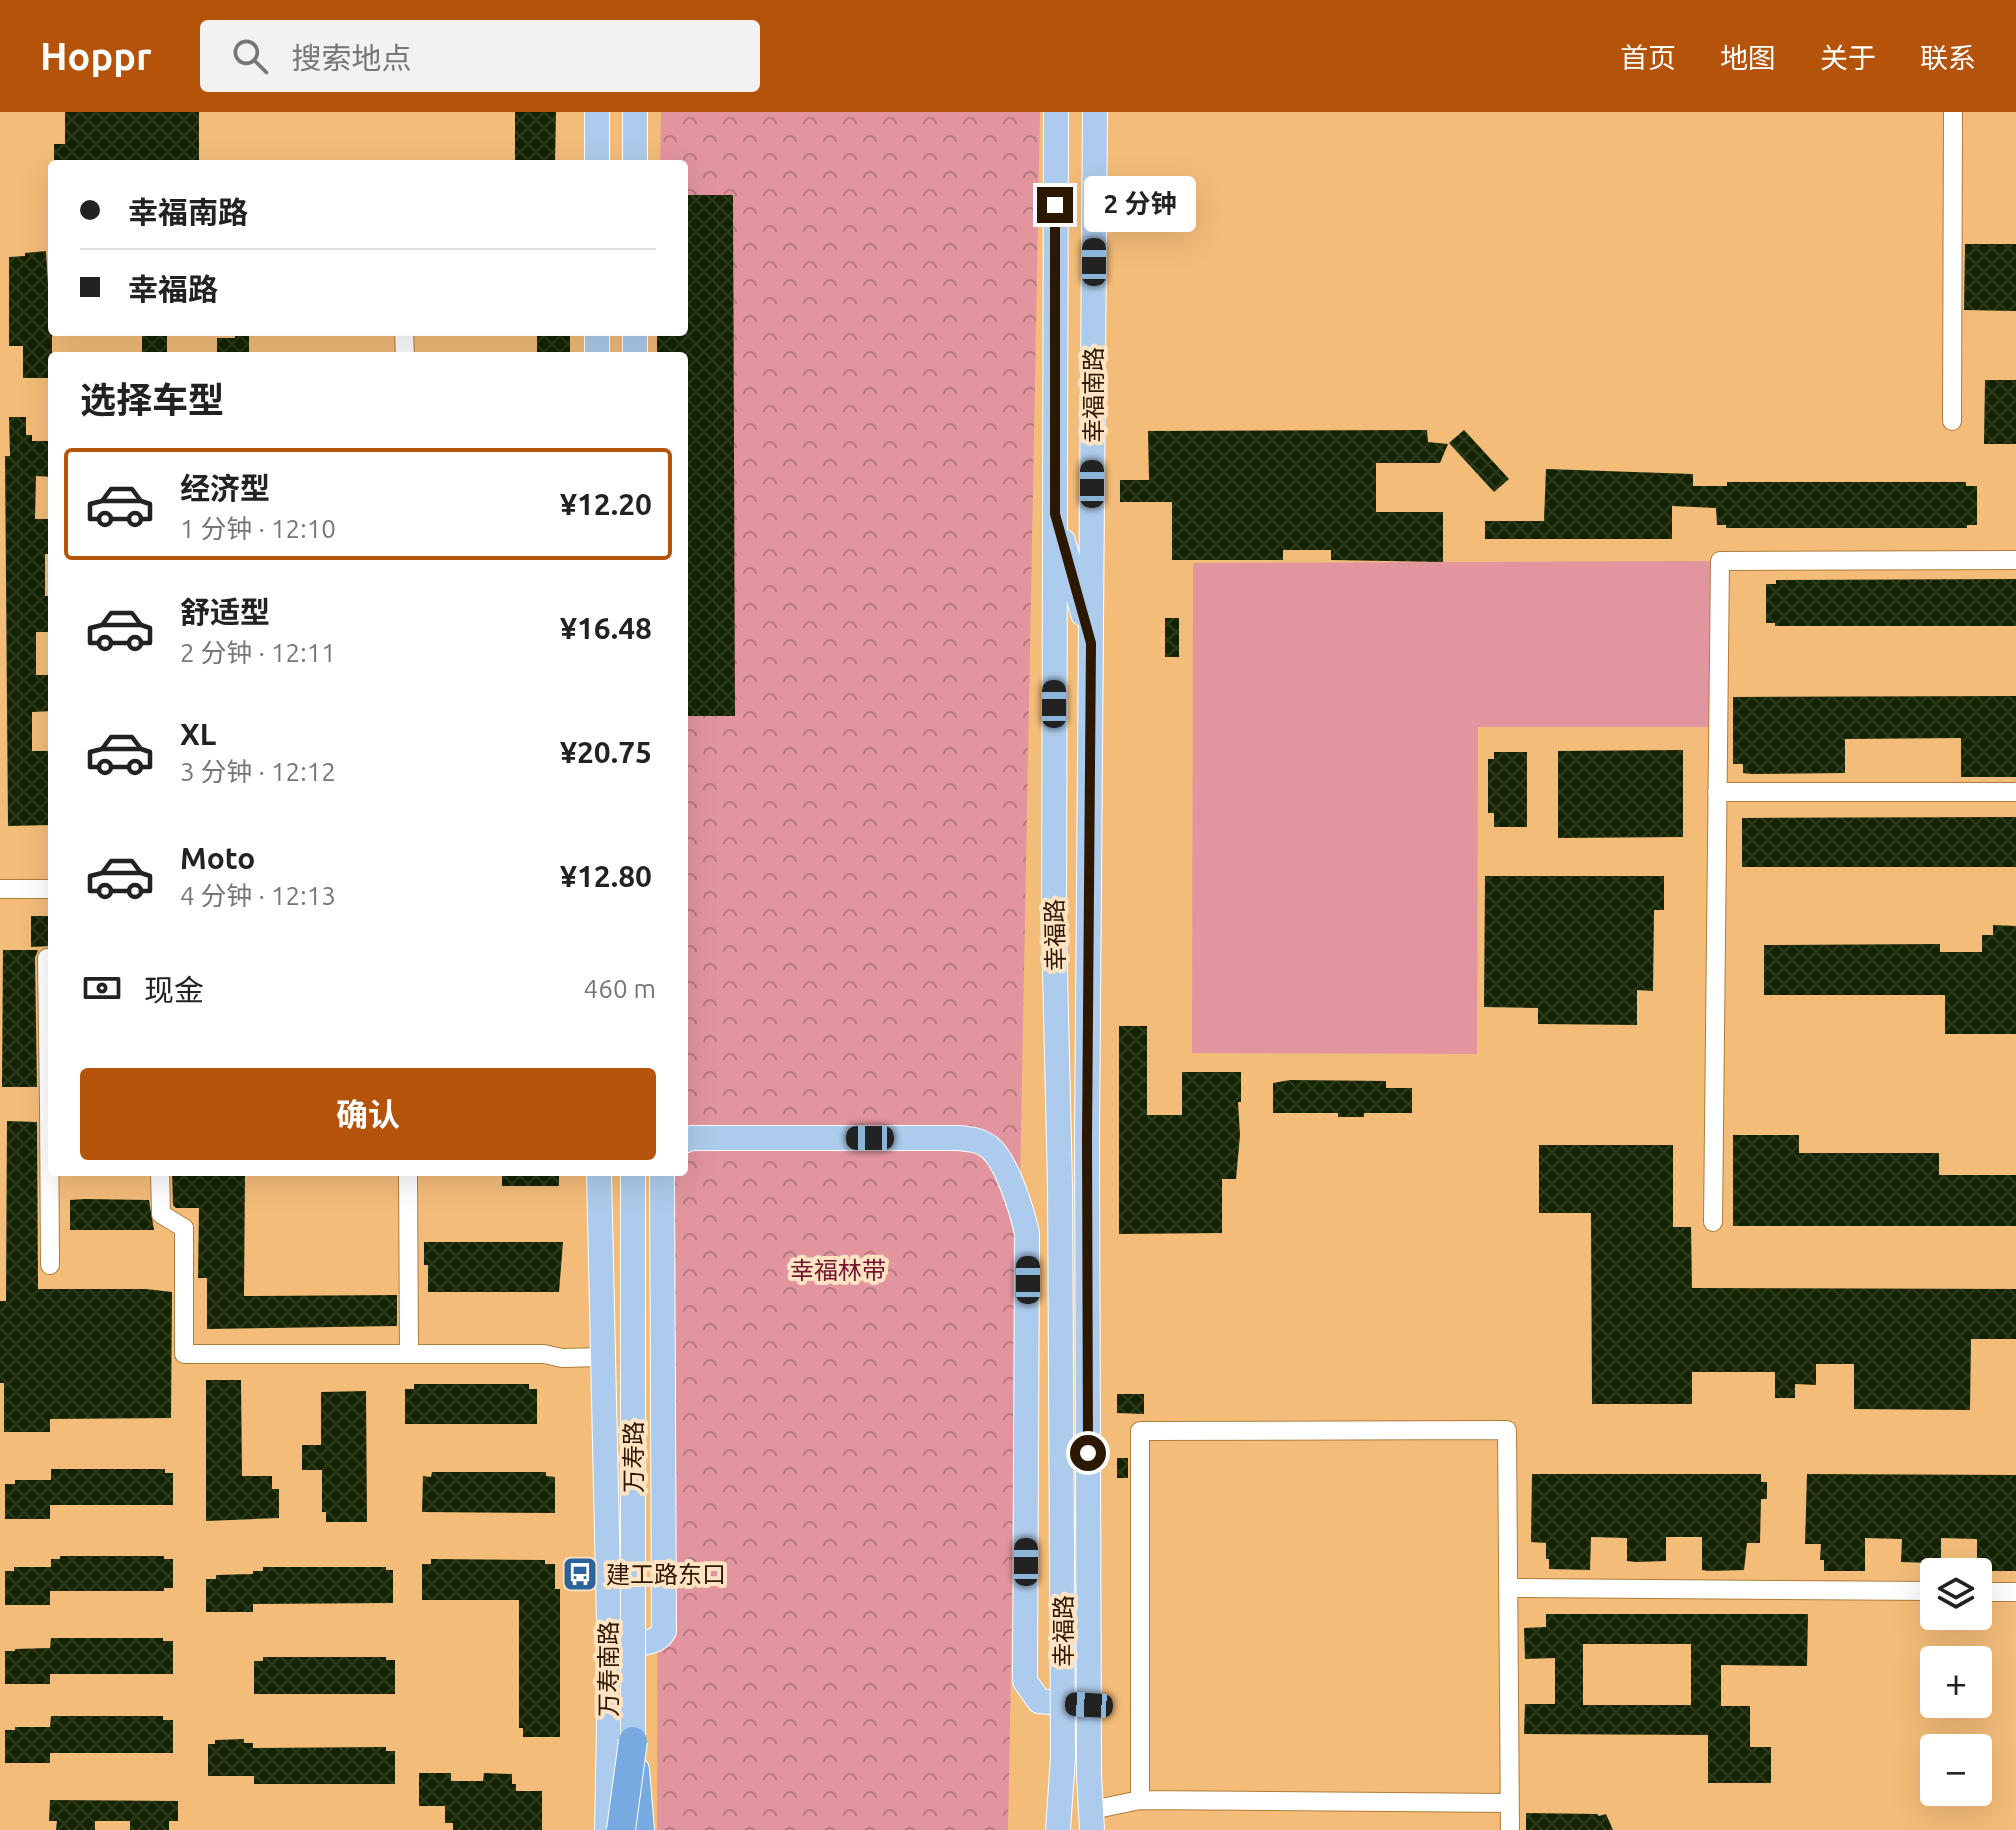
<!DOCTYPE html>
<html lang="zh">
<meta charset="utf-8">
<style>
:root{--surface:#fff;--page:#f2f2f2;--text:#222;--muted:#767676;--line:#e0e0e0;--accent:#b45309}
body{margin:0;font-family:Ubuntu,"Noto Sans SC",sans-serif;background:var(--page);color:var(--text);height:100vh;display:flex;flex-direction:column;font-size:30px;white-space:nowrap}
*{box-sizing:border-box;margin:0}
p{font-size:26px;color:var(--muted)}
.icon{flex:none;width:44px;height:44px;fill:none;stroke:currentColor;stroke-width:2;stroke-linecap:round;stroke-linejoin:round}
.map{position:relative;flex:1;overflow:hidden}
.side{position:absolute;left:48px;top:240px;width:640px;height:824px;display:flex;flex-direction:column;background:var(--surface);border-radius:8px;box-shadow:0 8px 32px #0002}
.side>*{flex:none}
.top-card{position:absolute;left:48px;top:48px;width:640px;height:176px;border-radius:8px;box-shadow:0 8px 32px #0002;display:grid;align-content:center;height:176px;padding:0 32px;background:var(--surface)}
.controls{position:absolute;left:1920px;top:1446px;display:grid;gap:16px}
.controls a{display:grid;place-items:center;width:72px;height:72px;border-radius:8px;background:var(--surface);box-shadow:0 8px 32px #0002;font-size:40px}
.end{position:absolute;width:36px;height:36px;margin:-18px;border:10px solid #2c1800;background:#fff;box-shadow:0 0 0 4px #fff}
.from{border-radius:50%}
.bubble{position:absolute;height:56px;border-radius:8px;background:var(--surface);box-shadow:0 8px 32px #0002;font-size:26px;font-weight:700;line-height:56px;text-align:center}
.car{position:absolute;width:24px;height:48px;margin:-24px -12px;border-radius:10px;box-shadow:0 0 6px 2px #0007;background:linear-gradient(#222 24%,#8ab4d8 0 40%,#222 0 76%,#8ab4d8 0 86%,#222 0)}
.top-card b{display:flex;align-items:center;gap:28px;height:76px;font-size:30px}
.top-card b+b{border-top:2px solid var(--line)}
.top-card i{width:20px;height:20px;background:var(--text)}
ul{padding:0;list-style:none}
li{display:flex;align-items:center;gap:24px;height:112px;margin:0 16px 12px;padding:0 16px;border:4px solid transparent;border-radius:8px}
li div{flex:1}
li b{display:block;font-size:30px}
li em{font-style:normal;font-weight:700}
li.current{border-color:var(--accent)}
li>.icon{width:72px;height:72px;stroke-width:1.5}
h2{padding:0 32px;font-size:36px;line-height:96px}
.pay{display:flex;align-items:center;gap:20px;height:88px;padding:0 32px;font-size:30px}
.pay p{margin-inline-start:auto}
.primary-button{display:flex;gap:16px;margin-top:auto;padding:16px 32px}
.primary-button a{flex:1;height:92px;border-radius:8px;background:var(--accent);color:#fff;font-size:32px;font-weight:700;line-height:92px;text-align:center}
header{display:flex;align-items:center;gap:48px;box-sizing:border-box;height:112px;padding:0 40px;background:var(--accent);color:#fff}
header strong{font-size:38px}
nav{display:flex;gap:44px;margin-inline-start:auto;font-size:28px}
.search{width:560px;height:72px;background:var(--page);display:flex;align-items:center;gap:20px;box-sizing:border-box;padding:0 28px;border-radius:8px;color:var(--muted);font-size:30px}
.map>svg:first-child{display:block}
.grass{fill:#e2959f}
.park{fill:url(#park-crowns)}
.building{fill:url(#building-cross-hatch);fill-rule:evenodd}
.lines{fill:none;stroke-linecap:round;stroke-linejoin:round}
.minor-casing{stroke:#b07c39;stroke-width:20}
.major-casing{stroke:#fff;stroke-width:26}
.highway-casing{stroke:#fff;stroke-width:30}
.minor{stroke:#fff;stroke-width:18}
.major{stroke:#adcced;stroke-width:24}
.highway{stroke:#77aae1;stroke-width:28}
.major-bridge-casing{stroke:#fff;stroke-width:26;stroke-linecap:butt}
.highway-bridge-casing{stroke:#fff;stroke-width:30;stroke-linecap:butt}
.major-bridge{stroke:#adcced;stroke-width:24}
.highway-bridge{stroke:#77aae1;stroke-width:28}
.route{stroke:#2c1800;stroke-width:10}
.labels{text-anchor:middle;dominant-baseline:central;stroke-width:8;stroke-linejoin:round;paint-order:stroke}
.street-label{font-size:24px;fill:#2c1800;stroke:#ffe3c2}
.park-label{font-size:24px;fill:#74132e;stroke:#ffe3c2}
.poi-label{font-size:24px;fill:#2c1800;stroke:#ffe3c2;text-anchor:start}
</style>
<header>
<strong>Hoppr</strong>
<div class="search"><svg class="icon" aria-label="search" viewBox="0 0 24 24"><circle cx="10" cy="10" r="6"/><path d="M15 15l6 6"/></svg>搜索地点</div>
<nav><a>首页</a><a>地图</a><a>关于</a><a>联系</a></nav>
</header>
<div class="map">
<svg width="2016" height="1718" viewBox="0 0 2016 1718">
<defs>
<pattern id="park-crowns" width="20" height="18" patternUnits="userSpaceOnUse" patternTransform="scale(2)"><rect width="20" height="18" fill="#e2959f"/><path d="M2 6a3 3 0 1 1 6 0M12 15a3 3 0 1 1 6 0" fill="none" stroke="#b7797f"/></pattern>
<pattern id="building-cross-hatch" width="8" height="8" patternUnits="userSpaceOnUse" patternTransform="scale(2)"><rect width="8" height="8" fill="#142402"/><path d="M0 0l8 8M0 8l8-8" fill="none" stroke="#2e3a1c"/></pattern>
</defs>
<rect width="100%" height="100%" fill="#f3bc79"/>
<path class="grass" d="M1710 449 1709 615H1478L1477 942 1192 941 1193 451Z"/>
<path class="park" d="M661 0H1040L1008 1718H657L658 1060H684V52H660Z"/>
<path class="building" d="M65 0H199V52H54V32H65Z
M515 0H556L555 51 515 52Z
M684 83H733L735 604H684V244H657V220H684Z
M1965 132H2016V199L1964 198Z
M46 139 48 173H52V266H23V234H9V145L25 144V141Z
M142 220H167V244H142Z
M235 220H249V244H217V226H235Z
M537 220H570V244H537Z
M1985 268H2016V332H1984Z
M9 305H26V323H32V329H52V365L36 364 35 407H52V442H45V484H52V520H36V563H52V599L32 600V639H52V713L8 714 5 344H10Z
M1427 318 1428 330 1448 332 1440 351H1376V400H1443V450L1331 448V438H1283V448H1172V390H1120V368H1149L1148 319Z
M1464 318 1509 367 1494 380 1449 331Z
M1546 357 1693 362V374H1727V370H1966V374H1977V413H1967V416H1726V413H1717L1716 396 1672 394V427H1485V409H1544Z
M2016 467V514H1775V511H1766V472H1776V468Z
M1165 506H1179V545H1165Z
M2016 584V665H1961V626L1845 627V661L1752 662 1743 661V652H1733V585Z
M1683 638V725L1558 726V639Z
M1494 640H1527V715H1494V701H1488V647H1494Z
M2016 705V755H1742V706Z
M1485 764H1664V798H1654L1653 879 1637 878V913L1538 912V896L1484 895Z
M31 804H52V834L31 835Z
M1993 813 2016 814V922H1945V883H1764V833L1940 832V840H1982V823H1993Z
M3 838H38L35 846 37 975H2Z
M1119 914H1147V1003H1182V960H1241V990H1238L1240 1023 1236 1067H1222V1121L1119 1122Z
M1290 968 1386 969V976H1412V1001H1364V1005H1338V1001H1273V971Z
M7 1009 37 1010 38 1177H146L172 1180 171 1306 50 1307V1320H4V1271H0V1189H6Z
M1733 1023H1799V1041H1939V1063H2016V1114H1733Z
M1539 1033H1673V1115H1691L1692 1176 2016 1177V1227H1971L1970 1298 1854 1297V1252H1816V1273L1795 1272V1286H1775V1260H1692V1292H1592L1591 1101H1539Z
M172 1060H245L244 1184 397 1183V1214L207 1217V1166H198L199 1096H176L173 1093Z
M502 1060H559V1074H502Z
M85 1087 149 1088 154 1118H70V1088Z
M424 1130H563L559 1180H428V1153H424Z
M206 1268H241L242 1364H272V1377H279V1406L206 1409Z
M414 1272H529V1277H537V1312H405V1277H414Z
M366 1279 367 1410H326V1400H322V1358H302V1333H321V1280Z
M1117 1282H1144V1302L1117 1301Z
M1117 1346H1128V1366H1117Z
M51 1357H165V1361H173V1393H50V1407H5V1372H15V1368H51Z
M432 1360H546V1364L555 1365V1401L422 1400 423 1364 431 1365Z
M1532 1362H1761V1370H1767V1387H1761L1760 1431H1747L1744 1458 1709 1459 1702 1458V1425H1666V1449L1636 1450 1627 1449V1426L1591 1425 1590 1458 1549 1457V1447H1546V1431L1531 1430Z
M1807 1362 2016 1363V1459H1977V1427L1941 1426V1450L1931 1451 1901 1450 1902 1427 1865 1426V1459H1824V1448H1820L1821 1432H1805Z
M60 1444H164V1447H173V1476H164V1479H50V1493H5V1459H14V1455H51V1447H60Z
M431 1447 545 1448V1452H555V1477H560V1625H523V1616H519V1488H422V1452H431Z
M263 1455H386V1458H393V1491L253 1492V1500H206V1467H216V1463L253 1462V1459H263Z
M1546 1502H1808L1807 1554 1721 1553V1594H1750V1635H1771V1671H1708V1623L1524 1622 1525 1592H1555V1546L1525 1547 1524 1516 1546 1515ZM1583 1532H1691V1593H1583Z
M51 1526H163V1529H173V1562H50V1572H5V1539H15V1537L50 1536Z
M263 1545H386V1548H395V1582H254V1549H263Z
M51 1604H163V1608H173V1641H50V1651H5V1618H15V1615H50Z
M244 1627V1631H253V1636L386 1635V1639H395V1672H254V1664H208V1632H215V1628Z
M419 1661H451V1669H483L484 1661 512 1662V1672H516V1679H542V1718H453V1711H445V1694H419Z
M50 1688 178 1689V1709H169V1718H130V1709H95V1718H56L57 1709H49Z
M1526 1701 1597 1702 1599 1704 1606 1702 1613 1718H1526Z"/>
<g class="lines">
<defs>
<path id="minor" d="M404 220 405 244
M1952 309 1953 0
M1717 680H2016
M0 777H52
M52 846H47L49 993H52
M49 993 50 1153
M160 1060 161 1102 184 1116V1242H544L562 1246 603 1245
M408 1060 409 1242
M1713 1110 1720 449 2016 448
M1509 1476 1934 1479
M1978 1480H2016
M1140 1688V1319L1507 1318 1510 1718
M1092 1698 1140 1688 1509 1691"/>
<path id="major" d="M597 0V52
M1056 0 1054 815 1060 1075
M635 52V0
M597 220V244
M635 244V220
M1063 429 1083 502
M684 1029 691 1026H959C970 1027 980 1028 989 1035 1007 1049 1022 1099 1027 1121L1025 1569 1039 1589 1082 1593
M599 1060 610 1560 607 1718
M614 1530C630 1530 655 1536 664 1519L662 1060
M1058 1718 1063 1645
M1092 1718 1089 1663 1087 1026 1095 0"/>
<path id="highway" d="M635 1658 640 1718"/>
</defs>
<use href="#minor" class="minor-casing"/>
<use href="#major" class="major-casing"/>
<use href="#highway" class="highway-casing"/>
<use href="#minor" class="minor"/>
<use href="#major" class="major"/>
<use href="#highway" class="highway"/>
<defs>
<path id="major-bridge" d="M1060 1075 1063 1645
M633 1629V1060"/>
<path id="highway-bridge" d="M621 1718 633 1629"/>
</defs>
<use href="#major-bridge" class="major-bridge-casing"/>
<use href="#highway-bridge" class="highway-bridge-casing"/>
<use href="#major-bridge" class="major-bridge"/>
<use href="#highway-bridge" class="highway-bridge"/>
</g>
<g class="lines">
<path class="route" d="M1055 93V402L1091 531 1087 1026 1088 1341"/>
</g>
<defs>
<symbol id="bus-square" viewBox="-11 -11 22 22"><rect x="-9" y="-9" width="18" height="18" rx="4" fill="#2b639b" stroke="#ffe3c2"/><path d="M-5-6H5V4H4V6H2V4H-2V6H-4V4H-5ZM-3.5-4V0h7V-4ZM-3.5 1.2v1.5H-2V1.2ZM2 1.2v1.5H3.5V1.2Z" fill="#fff"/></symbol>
</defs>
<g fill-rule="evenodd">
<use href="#bus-square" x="560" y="1442" width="40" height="40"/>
</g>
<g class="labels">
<g class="street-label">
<text transform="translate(1093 283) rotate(-90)">幸福南路</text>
<text transform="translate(1055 823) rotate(-91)">幸福路</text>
<text transform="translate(633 1345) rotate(-90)">万寿路</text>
<text transform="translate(1063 1519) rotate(-90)">幸福路</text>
<text transform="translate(608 1557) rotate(-90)">万寿南路</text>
</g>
<g class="park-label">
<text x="838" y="1158">幸福林带</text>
</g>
<g class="poi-label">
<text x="606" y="1462">建工路东口</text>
</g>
</g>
</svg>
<div class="controls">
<a><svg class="icon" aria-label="layers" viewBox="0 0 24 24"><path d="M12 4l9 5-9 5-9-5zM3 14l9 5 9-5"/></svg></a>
<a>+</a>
<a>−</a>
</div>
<i class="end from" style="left:1088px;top:1341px"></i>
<i class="end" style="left:1055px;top:93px"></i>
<div class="bubble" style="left:1084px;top:64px;width:112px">2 分钟</div>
<i class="car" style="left:1094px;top:150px;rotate:0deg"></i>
<i class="car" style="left:1092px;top:372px;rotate:0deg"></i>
<i class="car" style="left:1054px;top:592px;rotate:0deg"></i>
<i class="car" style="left:870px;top:1026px;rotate:270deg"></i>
<i class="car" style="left:1028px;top:1168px;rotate:0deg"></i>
<i class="car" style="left:1026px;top:1450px;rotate:0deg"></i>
<i class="car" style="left:1089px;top:1593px;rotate:273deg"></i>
<div class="top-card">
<b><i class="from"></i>幸福南路</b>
<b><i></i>幸福路</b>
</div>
<section class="side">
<h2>选择车型</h2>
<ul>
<li class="current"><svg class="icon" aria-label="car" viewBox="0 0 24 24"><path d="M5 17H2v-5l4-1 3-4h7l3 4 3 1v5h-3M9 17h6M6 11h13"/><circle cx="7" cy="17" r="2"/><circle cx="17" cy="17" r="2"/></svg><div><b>经济型</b><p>1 分钟 · 12:10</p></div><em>¥12.20</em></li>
<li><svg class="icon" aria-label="car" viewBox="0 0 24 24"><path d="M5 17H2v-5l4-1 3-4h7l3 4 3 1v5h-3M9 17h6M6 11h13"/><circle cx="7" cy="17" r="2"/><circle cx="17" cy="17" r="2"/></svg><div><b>舒适型</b><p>2 分钟 · 12:11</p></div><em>¥16.48</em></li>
<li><svg class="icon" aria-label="car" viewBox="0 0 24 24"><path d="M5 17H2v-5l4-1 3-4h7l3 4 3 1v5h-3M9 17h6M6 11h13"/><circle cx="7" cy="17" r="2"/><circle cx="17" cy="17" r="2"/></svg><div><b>XL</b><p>3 分钟 · 12:12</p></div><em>¥20.75</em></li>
<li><svg class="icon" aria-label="car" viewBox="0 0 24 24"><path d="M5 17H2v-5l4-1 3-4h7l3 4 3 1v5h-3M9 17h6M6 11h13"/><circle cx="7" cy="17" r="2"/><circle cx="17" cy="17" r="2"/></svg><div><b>Moto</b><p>4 分钟 · 12:13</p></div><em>¥12.80</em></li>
</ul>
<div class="pay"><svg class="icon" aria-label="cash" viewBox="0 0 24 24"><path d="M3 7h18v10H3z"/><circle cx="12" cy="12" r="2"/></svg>现金<p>460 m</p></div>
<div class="primary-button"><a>确认</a></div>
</section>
</div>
